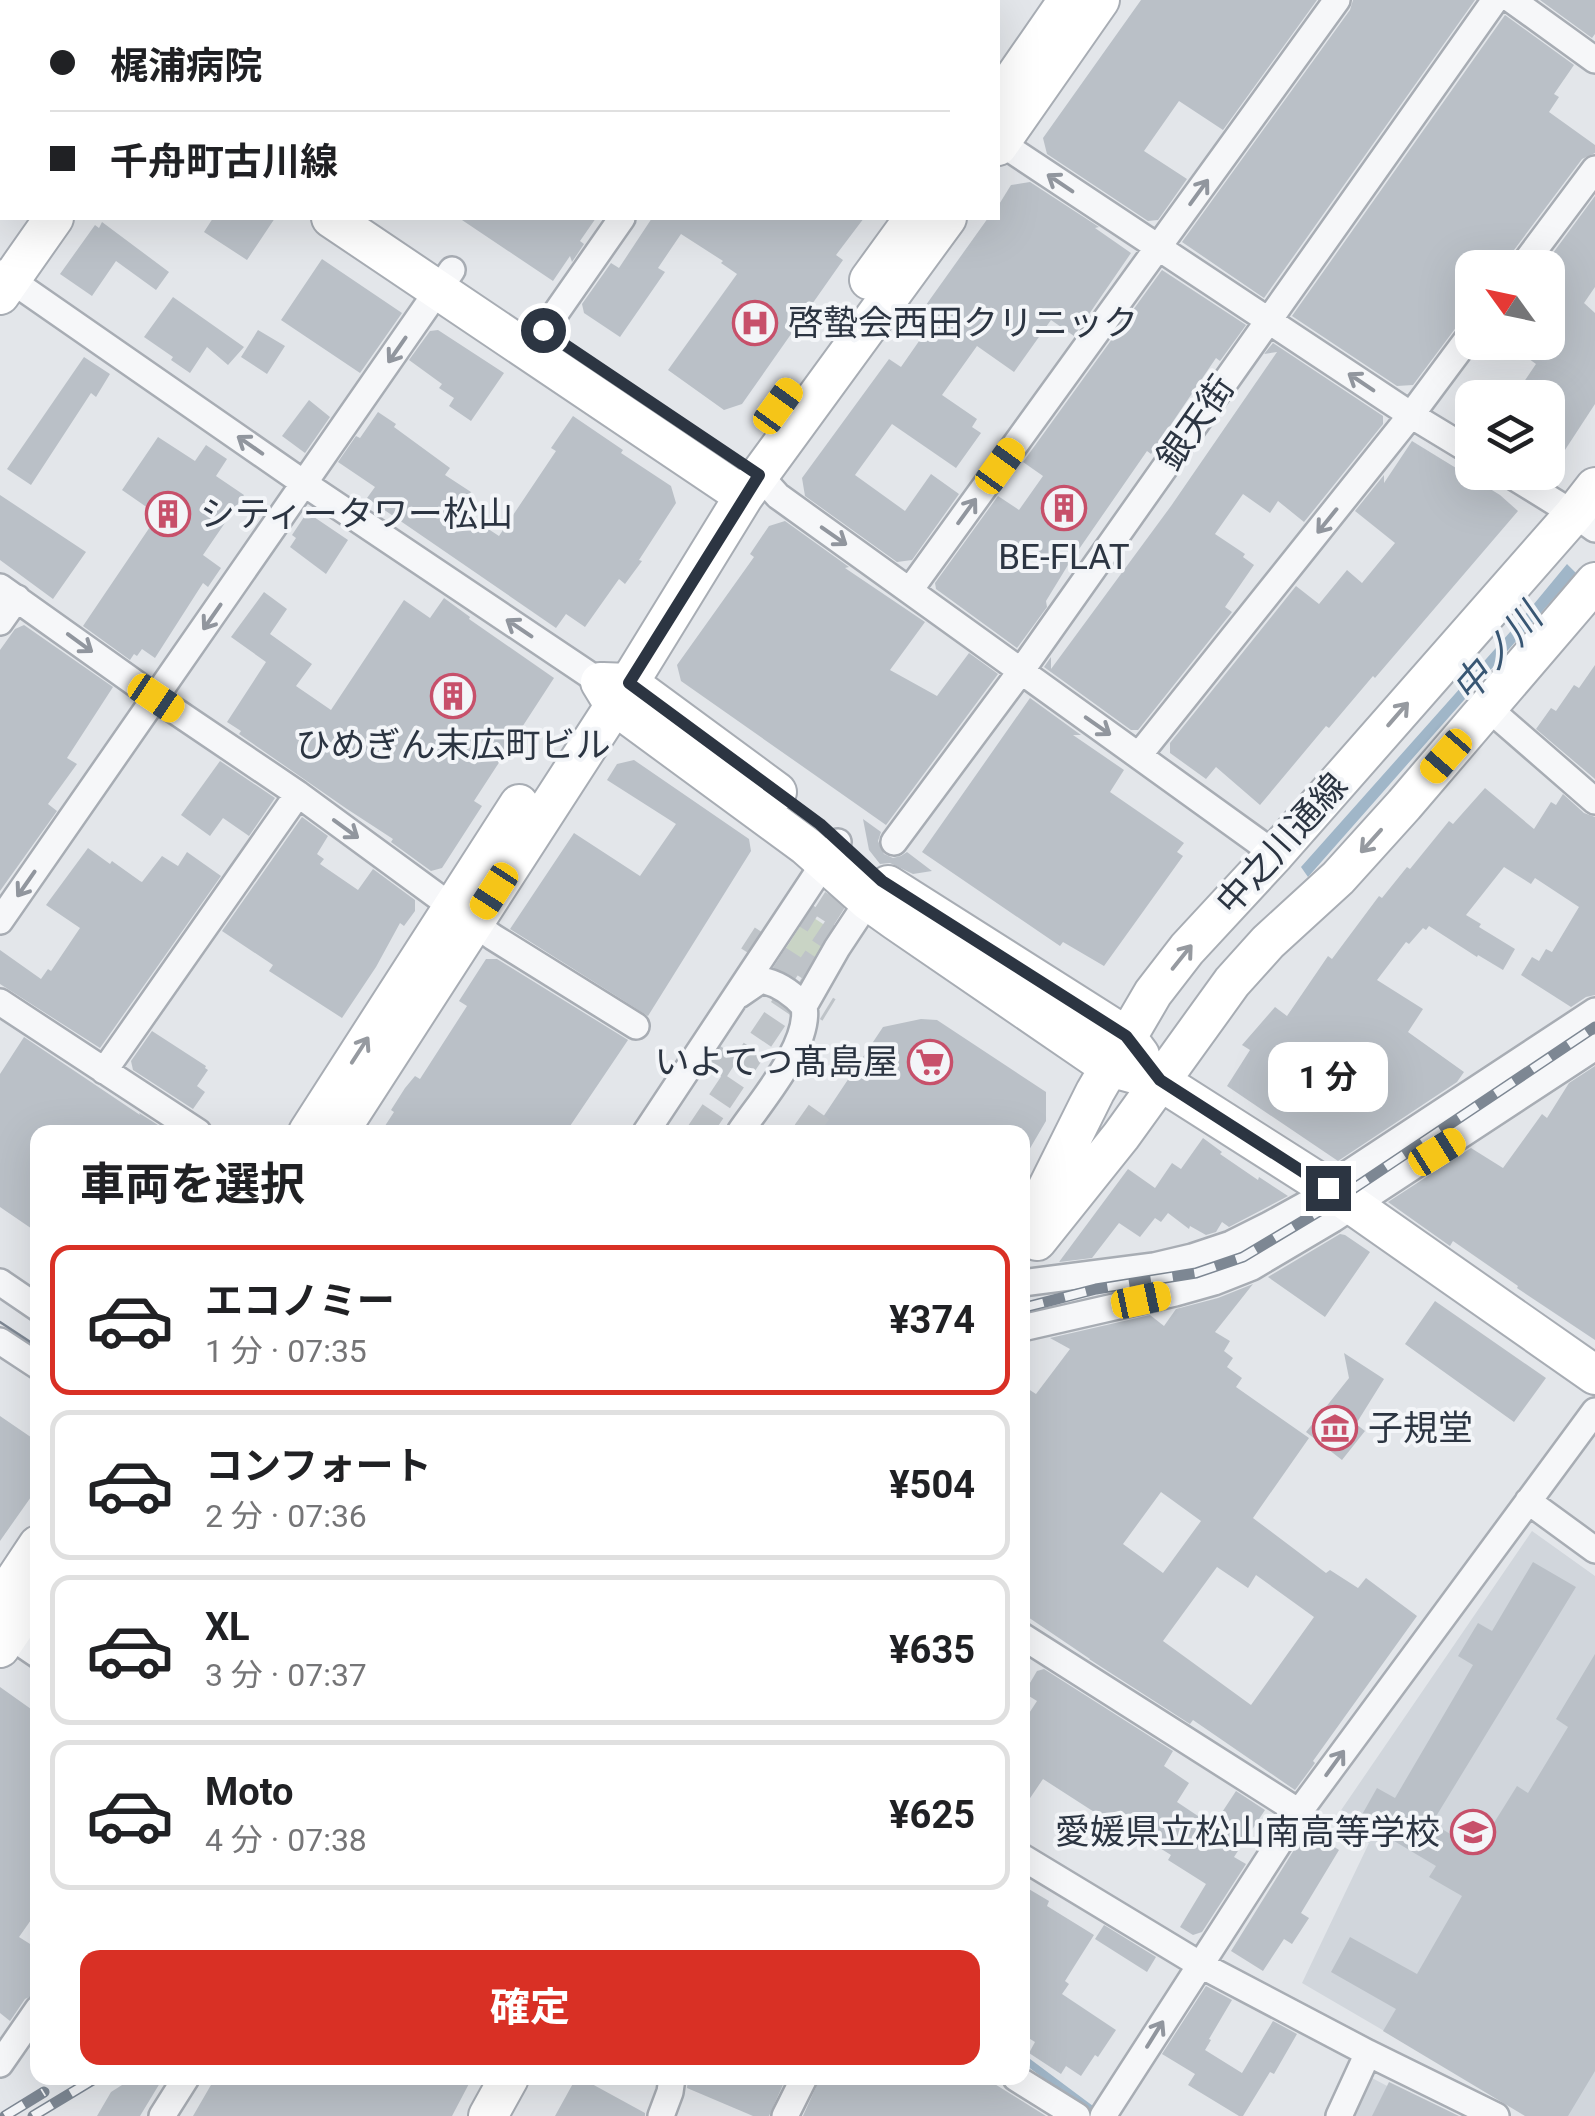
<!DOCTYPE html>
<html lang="ja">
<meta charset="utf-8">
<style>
:root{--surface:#fff;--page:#f6f6f6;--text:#202124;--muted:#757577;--line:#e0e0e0;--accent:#d93025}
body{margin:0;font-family:Roboto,"Noto Sans JP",sans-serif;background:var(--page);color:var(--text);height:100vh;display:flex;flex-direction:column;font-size:38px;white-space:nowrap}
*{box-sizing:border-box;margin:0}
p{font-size:32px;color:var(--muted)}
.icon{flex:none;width:55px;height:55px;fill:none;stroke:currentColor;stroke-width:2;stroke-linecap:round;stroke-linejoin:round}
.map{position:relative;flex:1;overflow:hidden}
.panel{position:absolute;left:30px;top:1125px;width:1000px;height:960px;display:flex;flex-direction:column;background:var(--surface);border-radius:20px;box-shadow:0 10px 40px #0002}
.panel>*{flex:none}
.banner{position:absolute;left:0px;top:0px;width:1000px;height:220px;box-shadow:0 10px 40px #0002;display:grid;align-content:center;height:220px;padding:0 50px;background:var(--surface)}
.needle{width:65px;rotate:303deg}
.controls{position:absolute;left:1455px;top:250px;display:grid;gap:20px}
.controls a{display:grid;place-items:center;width:110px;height:110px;border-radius:20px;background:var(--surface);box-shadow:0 10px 40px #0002;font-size:50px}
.end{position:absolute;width:45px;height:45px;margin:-22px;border:12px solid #2c3542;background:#fff;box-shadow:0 0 0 5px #fff}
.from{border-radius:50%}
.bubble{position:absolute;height:70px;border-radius:20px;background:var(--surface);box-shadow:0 10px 40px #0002;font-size:32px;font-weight:700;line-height:70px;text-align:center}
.car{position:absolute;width:30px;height:60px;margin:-30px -15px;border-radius:12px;box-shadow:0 0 8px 2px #0007;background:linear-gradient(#f5c518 24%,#345 0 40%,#f5c518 0 76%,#345 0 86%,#f5c518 0)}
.banner b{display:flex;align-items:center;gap:35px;height:95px;font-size:38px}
.banner b+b{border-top:2px solid var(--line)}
.banner i{width:25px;height:25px;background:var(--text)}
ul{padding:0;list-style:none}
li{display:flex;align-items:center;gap:30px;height:150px;margin:0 20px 15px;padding:0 30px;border:5px solid var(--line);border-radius:20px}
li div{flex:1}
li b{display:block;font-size:38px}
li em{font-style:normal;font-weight:700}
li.current{border-color:var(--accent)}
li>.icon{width:90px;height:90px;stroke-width:1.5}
h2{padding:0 50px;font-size:45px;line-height:120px}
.primary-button{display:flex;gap:20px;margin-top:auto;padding:20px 50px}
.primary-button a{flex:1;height:115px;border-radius:20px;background:var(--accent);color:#fff;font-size:40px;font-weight:700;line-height:115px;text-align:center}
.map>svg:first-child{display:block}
.built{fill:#d1d6dc}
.green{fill:#c9d4c5}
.water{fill:#a0b6c8}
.building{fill:#bac0c7;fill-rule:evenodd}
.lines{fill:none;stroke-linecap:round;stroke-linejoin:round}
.street-tunnel{stroke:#bec3c8;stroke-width:25;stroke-dasharray:25 12;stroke-linecap:butt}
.street-casing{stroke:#a8adb4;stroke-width:30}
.secondary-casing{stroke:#a8adb4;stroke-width:42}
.street{stroke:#f6f7f9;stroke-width:25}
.secondary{stroke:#fff;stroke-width:38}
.tram{stroke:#7d8793;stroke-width:2.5}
.rail-casing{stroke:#7d8793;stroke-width:11}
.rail{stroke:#f3f5f8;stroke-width:8;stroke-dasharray:22;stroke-linecap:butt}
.oneway{stroke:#91969e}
.oneway2{stroke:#969aa0}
.route{stroke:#2c3542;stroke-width:12}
.labels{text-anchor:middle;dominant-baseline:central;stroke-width:8;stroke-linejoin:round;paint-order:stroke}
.poi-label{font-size:35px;fill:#2c3542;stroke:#f3f5f8;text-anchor:start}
.street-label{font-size:35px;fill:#2c3542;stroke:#f3f5f8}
.water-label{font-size:38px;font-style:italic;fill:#385673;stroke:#f3f5f8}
</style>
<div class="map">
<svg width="1595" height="2116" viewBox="0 0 1595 2116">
<rect width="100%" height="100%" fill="#e3e6ea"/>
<path class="built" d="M1532 1531 1595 1576V2116H1530L1302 1983 1369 1843 1333 1822Z
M1372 2078 1444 2116H1353Z"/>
<path class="green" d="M808 914 835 932 809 972 796 974 783 965 779 959Z"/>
<path class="water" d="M1567 564 1576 573 1308 877 1301 867 1519 622Z
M1022 2053 1093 2106 1090 2113 1023 2063Z"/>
<path class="building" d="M1141 0H1317L1223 130 1179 101 1144 151 1187 179 1158 220 1148 221 1047 154 1043 138Z
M1353 0H1475L1264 298 1182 242 1350 10Z
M1540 0H1595V34L1592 38Z
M1505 15 1574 65 1554 94 1559 97 1549 112 1595 145V153L1582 159 1508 258 1505 268H1472V306L1413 385 1397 386 1292 316Z
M1030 182 1099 227 1095 228 1131 253 1074 336 1051 320 1014 372 977 346 942 395 977 419 972 427 981 433 956 468 892 424 855 475 905 511 931 474 959 494 912 560 897 562 805 496 802 478 889 359 901 367 933 321 921 312 988 218H998V206L1011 185Z
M1595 196V287L1584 303 1595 313V404L1548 476V398H1513L1536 364 1506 342H1548V268H1542Z
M213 218H275L247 260 204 232Z
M459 218H596L580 241 584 244 572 262 570 256 553 281Z
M652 218H864L836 255 843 260 742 404 724 410 668 370 737 274 721 263 723 261 681 234 658 268 665 272 620 337 584 313 582 304 611 263 619 268Z
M102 222 169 272 156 290 116 261 92 296 60 274 95 225 99 228Z
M322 259 402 313 360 373 281 320Z
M1162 270 1246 325 1220 361 1216 358 1151 454 1147 451 1068 565 1046 601 1047 607 1017 648 936 589 935 583 998 496 1019 510 1043 476 1023 462Z
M173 297 244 347 228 365 207 347 190 373 171 360 173 357 144 337Z
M258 330 285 346 267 374 241 357Z
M438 330 504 373 471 421 449 406 454 398 439 388 442 384 409 360 430 331Z
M1273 343 1383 416V424L1304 522 1278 501 1270 513 1243 494 1215 534 1245 554 1243 557 1254 565 1225 607 1232 612 1138 730H1131L1044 667 1051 657V669L1171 506 1277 352 1264 354Z
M84 357 110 374 96 397 91 393 31 485 7 469Z
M309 400 330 417 305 453 282 436Z
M378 412 396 424 394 427 450 468 445 475 471 492 459 510 499 536 556 451 551 448 573 416 623 450 621 453 671 486 676 503 639 560 642 561 625 584 619 579 585 627 566 614 556 628 367 498 375 487 338 462 356 436 360 438Z
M158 437 195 461 206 445 227 459 216 476 244 495 203 555 221 568 208 587 203 583 155 658 142 649 137 656 134 654 130 660 83 626 158 515 122 490Z
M1412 441 1500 495 1518 511 1375 678 1373 676 1329 728 1326 726 1260 805 1216 767 1206 779 1170 753V743L1296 586 1319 604 1347 570 1362 583 1395 543 1355 511 1384 475V483Z
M0 495 86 552 53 599 0 560Z
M304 517H314L348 540 326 574 290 547 296 538 292 535Z
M785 521 849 567 845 568 925 622 890 670 937 696 969 653 998 674 886 825 681 681 677 665 754 557 750 554 769 526Z
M264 592 287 609 270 634 312 664 296 686 331 710 404 600 430 618 444 598 470 617 469 619 554 678 474 801 482 806 442 868 431 871 391 842 393 839 347 809 239 734 241 731 227 722 266 662 231 637Z
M24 625 113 687 67 758 77 764 48 804 57 811 0 891V650L15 629Z
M1595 665V779L1536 729 1551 708 1556 711 1574 685 1579 688Z
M1030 698 1081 735H1073L1124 770 1110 792 1184 843 1177 852 1183 856 1104 966 1063 942 1060 946 922 852Z
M634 760 749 839 751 851 648 1016 510 929 574 833 640 876 676 824 607 780 617 764Z
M220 761 275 798 249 836 223 818 210 836 181 815Z
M1485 788 1534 829 1551 802 1556 805 1563 794 1584 813 1595 817V995L1586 997 1571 1007 1521 975 1532 957 1539 961 1546 949 1552 952 1579 907 1535 878 1531 884 1504 867 1466 915 1481 924 1479 927 1515 949 1503 970 1478 955 1477 957 1429 926 1426 930 1423 928 1409 944 1406 942 1377 980 1423 1009 1408 1032 1464 1072 1457 1082 1338 1161 1227 1086 1250 1050 1242 1045 1275 1007 1287 1016 1328 956 1332 959 1379 896 1382 898 1407 867 1410 869 1449 821 1453 824Z
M302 817 328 836 317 854 324 859 320 864 358 890 373 869 415 900V911L404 926 400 923 376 967 342 1018 269 971 273 965 222 931Z
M863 819 881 832 878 841 884 854 893 858 901 856 907 852 932 871 913 874 890 863 880 864 869 850Z
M88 848 110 864 112 861 140 881 142 882 162 856 178 866 187 852 221 876 100 1048 0 984V950L41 979 48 969 51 971 80 928 46 905Z
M486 959H497L628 1040 566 1132H381L394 1112 391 1110 405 1088 415 1076 420 1079 467 1006 459 1001Z
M921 1019 937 1020 1046 1092V1121L1022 1162V1132H813L883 1027Z
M152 1031 206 1066 205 1068 208 1070 197 1086 205 1092 193 1109 133 1070 131 1061Z
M24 1037 140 1115 139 1113 158 1125 157 1127 166 1132H38V1233L0 1207V1074Z
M1595 1066V1340L1517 1288 1518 1286 1453 1241 1450 1246 1388 1202 1471 1148 1503 1168 1542 1114 1547 1118 1569 1083Z
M1203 1138 1222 1152 1220 1154 1258 1180 1259 1177 1288 1196 1229 1227 1222 1222 1216 1232 1206 1235 1190 1226 1189 1229 1168 1213 1161 1222 1155 1218 1140 1237 1119 1223 1092 1258 1059 1262 1128 1169 1155 1188 1172 1163 1181 1169Z
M1340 1234 1345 1235 1370 1252 1325 1317 1268 1277Z
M1253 1284 1215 1332 1230 1341 1224 1351 1233 1358 1227 1367 1242 1378 1236 1387 1309 1438 1253 1518 1326 1573 1330 1570 1358 1588 1366 1578 1417 1616 1313 1761 1315 1763 1295 1790 1193 1720 1190 1724 1089 1659H1090L1022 1613V1385L1036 1394 1070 1349 1050 1338 1150 1315 1164 1326 1176 1309 1218 1298ZM1161 1492 1201 1521 1163 1573 1123 1544ZM1217 1567 1248 1588 1256 1575 1314 1617 1251 1705 1163 1641Z
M1435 1301 1546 1378 1514 1422 1405 1344Z
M1344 1353 1384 1379 1356 1424 1365 1431 1342 1460 1306 1432 1349 1378Z
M0 1416 38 1442V1487L0 1541Z
M1533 1562 1576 1587 1432 1823 1477 1850 1517 1786 1528 1793 1568 1727 1556 1719 1595 1654V2071L1568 2116H1525L1383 2031 1396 2009 1331 1972 1350 1937 1417 1974 1462 1896 1429 1877 1436 1866 1359 1820 1377 1788 1395 1798 1473 1665 1458 1656 1478 1623 1492 1631Z
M1044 1669 1173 1751 1164 1766 1189 1783 1177 1802 1213 1826 1236 1791 1265 1810 1234 1857 1246 1864 1202 1932 1193 1935 1180 1927 1206 1884 1168 1860 1171 1855 1121 1824 1119 1828 1043 1779 1022 1810V1724L1037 1701 1024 1693 1037 1671Z
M0 1687 38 1714V1910L19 1937 38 1949V1993L25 1999 10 2021 0 2013Z
M1307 1829 1339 1850 1301 1913 1309 1918 1292 1944 1284 1939 1263 1971 1231 1951Z
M1022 1885 1049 1901 1047 1906 1094 1935 1065 1981 1069 1984 1062 1994 1116 2030 1098 2057 1095 2055 1081 2076 1066 2066 1061 2074 1029 2053 1035 2042 1022 2034Z
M1104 1925 1156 1957 1147 1972 1095 1939Z
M1206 1986 1232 2000 1209 2039 1211 2040 1205 2050 1242 2073 1273 2021 1297 2034 1274 2074 1270 2072 1243 2116H1239L1188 2085 1195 2074 1162 2054Z
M133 2078H163L140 2116H97L111 2092Z
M215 2078H472L452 2116H193Z
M576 2078H581L645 2113V2116H555Z
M688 2078H786L769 2116H753L687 2088Z
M820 2078H985L1046 2116H803Z
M1389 2082 1459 2116H1372Z"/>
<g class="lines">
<path class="street-tunnel" d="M797 925 813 899 843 918
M748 938 805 975
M795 989 829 1010
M711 1055 739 1073
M699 1132 841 920
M805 1132 819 1112"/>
<defs>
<path id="street" d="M795 0 799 2
M1512 0 1595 60
M505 2 507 0
M776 2 777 0
M998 141 1411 415 1472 452
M1521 268 1595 169
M1 273 305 484 600 682
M530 350 622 218
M1506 472 1574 514 1595 529
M759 475 778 496 1275 854
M0 587 156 698 298 794 493 937 636 1026
M910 590 1337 0
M0 622 17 598
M1488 708 1595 801
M1139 755 1411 415 1472 333
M894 842 1021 671 1495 0
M0 921 452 270
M739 995 761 980C779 983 792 993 804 1006
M0 1002 198 1132
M104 1071 298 794
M646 1132 838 842
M740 1132C761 1101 811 1044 804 1006L837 948 876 889
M0 1282 38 1308
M1022 1283 1154 1266 1192 1257 1231 1244 1269 1225 1309 1203 1346 1175 1595 1011
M1022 1328 1175 1293 1214 1282 1252 1267 1333 1219 1595 1047
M0 1341 38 1366
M1528 1501 1595 1550
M0 1629 38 1655
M1022 1636 1299 1812
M1022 1857 1199 1964 1368 2053 1496 2116
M0 2064 38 2009
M1016 2078 1077 2116
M162 2116 186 2078
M661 2116 670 2092 672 2078
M785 2116 804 2078
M1103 2116 1299 1812 1595 1411
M1339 2116 1368 2053"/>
<path id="secondary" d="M15 0 19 2
M57 0 60 2
M205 2 207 0
M998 101 1068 0
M998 146 1100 0
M331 218 744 496
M869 280 914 218
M0 295 54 218
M600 682 614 705 806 846 868 901 896 921 1109 1067 1160 1081 1328 1188 1595 1375
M603 682 629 683 777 792
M888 885 1126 1036 1140 1055
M308 1132 519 804
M339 1132 629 683 744 496 947 218
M1022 1239 1095 1092 1153 993 1187 949 1275 854 1574 514 1595 487
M1037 1241 1121 1136 1232 982 1268 942 1338 878 1404 805 1595 582
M0 1602 38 1545
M0 1648 38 1592
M488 2116 509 2078"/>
</defs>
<use href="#street" class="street-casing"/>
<use href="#secondary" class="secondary-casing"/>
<use href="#street" class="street"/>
<use href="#secondary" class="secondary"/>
<path class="tram" d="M0 1322 38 1347"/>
<defs>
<path id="rail" d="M1022 1308 1096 1289 1196 1273 1243 1257 1323 1209 1595 1027
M5 2116 44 2092
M33 2116 96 2078"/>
</defs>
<use href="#rail" class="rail-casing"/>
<use href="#rail" class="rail"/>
</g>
<defs><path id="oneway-shaft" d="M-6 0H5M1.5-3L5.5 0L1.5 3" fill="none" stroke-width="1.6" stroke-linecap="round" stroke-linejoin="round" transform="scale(2.5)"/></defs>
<g class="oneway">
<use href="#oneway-shaft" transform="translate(1060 183) rotate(-146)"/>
<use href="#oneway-shaft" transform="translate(1199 192) rotate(-54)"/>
<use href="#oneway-shaft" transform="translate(397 350) rotate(125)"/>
<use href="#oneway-shaft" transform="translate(1361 382) rotate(-146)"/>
<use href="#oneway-shaft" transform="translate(250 445) rotate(-145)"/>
<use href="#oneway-shaft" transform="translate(967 511) rotate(-54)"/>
<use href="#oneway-shaft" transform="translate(1327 521) rotate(129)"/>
<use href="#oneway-shaft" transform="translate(834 536) rotate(35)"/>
<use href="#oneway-shaft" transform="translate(212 617) rotate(125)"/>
<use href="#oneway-shaft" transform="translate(519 628) rotate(-146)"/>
<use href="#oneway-shaft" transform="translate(80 643) rotate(36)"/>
<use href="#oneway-shaft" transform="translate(1098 726) rotate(35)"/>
<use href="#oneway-shaft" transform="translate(346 829) rotate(36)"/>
<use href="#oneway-shaft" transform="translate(26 884) rotate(125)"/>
<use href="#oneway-shaft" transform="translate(1335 1763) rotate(-54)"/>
<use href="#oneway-shaft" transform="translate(1155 2034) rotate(-58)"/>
</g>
<g class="oneway2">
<use href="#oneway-shaft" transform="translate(1398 714) rotate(-49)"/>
<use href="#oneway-shaft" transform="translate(1371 841) rotate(132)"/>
<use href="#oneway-shaft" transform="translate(1182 957) rotate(-51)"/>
<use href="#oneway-shaft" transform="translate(360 1050) rotate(-57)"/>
</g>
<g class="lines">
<path class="route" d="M543 330 759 475 629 683 820 824 882 881 1126 1036 1160 1080 1328 1188"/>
</g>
<defs>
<symbol id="hospital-ring" viewBox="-11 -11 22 22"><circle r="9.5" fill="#f3f5f8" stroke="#c7506a" stroke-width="1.5"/><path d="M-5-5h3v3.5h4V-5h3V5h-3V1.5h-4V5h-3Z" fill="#c7506a"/></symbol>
<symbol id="building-ring" viewBox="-11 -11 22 22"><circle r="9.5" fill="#f3f5f8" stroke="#c7506a" stroke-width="1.5"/><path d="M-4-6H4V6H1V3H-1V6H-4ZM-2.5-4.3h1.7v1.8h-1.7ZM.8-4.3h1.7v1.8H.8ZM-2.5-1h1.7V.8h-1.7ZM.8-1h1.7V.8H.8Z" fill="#c7506a"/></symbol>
<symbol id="supermarket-ring" viewBox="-11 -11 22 22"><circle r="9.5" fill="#f3f5f8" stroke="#c7506a" stroke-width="1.5"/><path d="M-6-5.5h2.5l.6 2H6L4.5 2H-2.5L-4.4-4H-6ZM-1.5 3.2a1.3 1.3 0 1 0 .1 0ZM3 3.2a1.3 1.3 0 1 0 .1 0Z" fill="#c7506a"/></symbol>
<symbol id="museum-ring" viewBox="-11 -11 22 22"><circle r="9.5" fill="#f3f5f8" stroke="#c7506a" stroke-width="1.5"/><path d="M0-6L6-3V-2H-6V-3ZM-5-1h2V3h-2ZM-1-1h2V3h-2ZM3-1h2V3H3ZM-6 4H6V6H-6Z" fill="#c7506a"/></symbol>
<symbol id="school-ring" viewBox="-11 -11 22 22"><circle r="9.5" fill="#f3f5f8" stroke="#c7506a" stroke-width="1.5"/><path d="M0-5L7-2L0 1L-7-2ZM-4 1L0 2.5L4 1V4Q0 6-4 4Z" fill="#c7506a"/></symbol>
</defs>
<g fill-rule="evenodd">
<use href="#hospital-ring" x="730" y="298" width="50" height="50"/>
<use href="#building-ring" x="1039" y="483" width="50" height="50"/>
<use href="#building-ring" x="143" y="489" width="50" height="50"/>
<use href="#building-ring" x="428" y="671" width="50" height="50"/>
<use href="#supermarket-ring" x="905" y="1037" width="50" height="50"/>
<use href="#museum-ring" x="1310" y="1403" width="50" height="50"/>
<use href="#school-ring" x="1448" y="1807" width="50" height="50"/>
</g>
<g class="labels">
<g class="poi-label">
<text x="788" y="323">啓蟄会西田クリニック</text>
<text x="200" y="514">シティータワー松山</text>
<text x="1064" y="557" text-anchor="middle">BE-FLAT</text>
<text x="453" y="745" text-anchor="middle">ひめぎん末広町ビル</text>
<text x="898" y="1062" text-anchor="end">いよてつ髙島屋</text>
<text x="1368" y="1428">子規堂</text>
<text x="1440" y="1832" text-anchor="end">愛媛県立松山南高等学校</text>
</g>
<g class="street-label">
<text transform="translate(1196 423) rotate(-55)">銀天街</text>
<text transform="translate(1282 844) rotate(-48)">中之川通線</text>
</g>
<g class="water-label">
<text transform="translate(1497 653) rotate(-49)">中ノ川</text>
</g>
</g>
</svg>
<div class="controls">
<a><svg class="needle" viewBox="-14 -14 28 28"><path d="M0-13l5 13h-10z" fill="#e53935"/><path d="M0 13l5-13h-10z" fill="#757577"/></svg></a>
<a><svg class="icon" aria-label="layers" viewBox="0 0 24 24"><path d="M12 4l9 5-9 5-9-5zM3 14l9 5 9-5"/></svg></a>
</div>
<i class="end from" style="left:543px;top:330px"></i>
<i class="end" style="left:1328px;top:1188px"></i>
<div class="bubble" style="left:1268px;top:1042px;width:120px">1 分</div>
<i class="car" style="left:778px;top:406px;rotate:36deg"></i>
<i class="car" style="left:1000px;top:466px;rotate:36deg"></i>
<i class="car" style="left:156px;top:698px;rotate:124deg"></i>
<i class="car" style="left:1446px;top:756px;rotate:221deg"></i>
<i class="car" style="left:494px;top:891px;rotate:213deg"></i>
<i class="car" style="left:1437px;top:1152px;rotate:58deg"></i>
<i class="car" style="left:1141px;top:1300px;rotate:78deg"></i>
<div class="banner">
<b><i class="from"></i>梶浦病院</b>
<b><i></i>千舟町古川線</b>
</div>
<section class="panel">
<h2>車両を選択</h2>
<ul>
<li class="current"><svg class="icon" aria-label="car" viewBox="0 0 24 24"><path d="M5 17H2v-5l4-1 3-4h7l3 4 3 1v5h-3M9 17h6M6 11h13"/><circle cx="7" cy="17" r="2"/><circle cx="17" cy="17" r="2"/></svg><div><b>エコノミー</b><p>1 分 · 07:35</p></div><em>¥374</em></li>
<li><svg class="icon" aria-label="car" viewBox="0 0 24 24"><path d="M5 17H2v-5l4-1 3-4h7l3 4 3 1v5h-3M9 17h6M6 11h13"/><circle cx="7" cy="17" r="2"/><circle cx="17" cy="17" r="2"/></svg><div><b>コンフォート</b><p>2 分 · 07:36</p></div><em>¥504</em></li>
<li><svg class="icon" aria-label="car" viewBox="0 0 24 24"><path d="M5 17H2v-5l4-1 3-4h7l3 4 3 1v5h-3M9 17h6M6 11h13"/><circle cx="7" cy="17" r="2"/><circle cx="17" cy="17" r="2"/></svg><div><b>XL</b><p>3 分 · 07:37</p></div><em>¥635</em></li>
<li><svg class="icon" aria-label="car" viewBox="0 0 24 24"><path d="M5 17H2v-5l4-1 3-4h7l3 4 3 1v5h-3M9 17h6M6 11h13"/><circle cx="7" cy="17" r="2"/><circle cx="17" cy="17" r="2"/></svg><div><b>Moto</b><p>4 分 · 07:38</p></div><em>¥625</em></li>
</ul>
<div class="primary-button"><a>確定</a></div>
</section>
</div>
